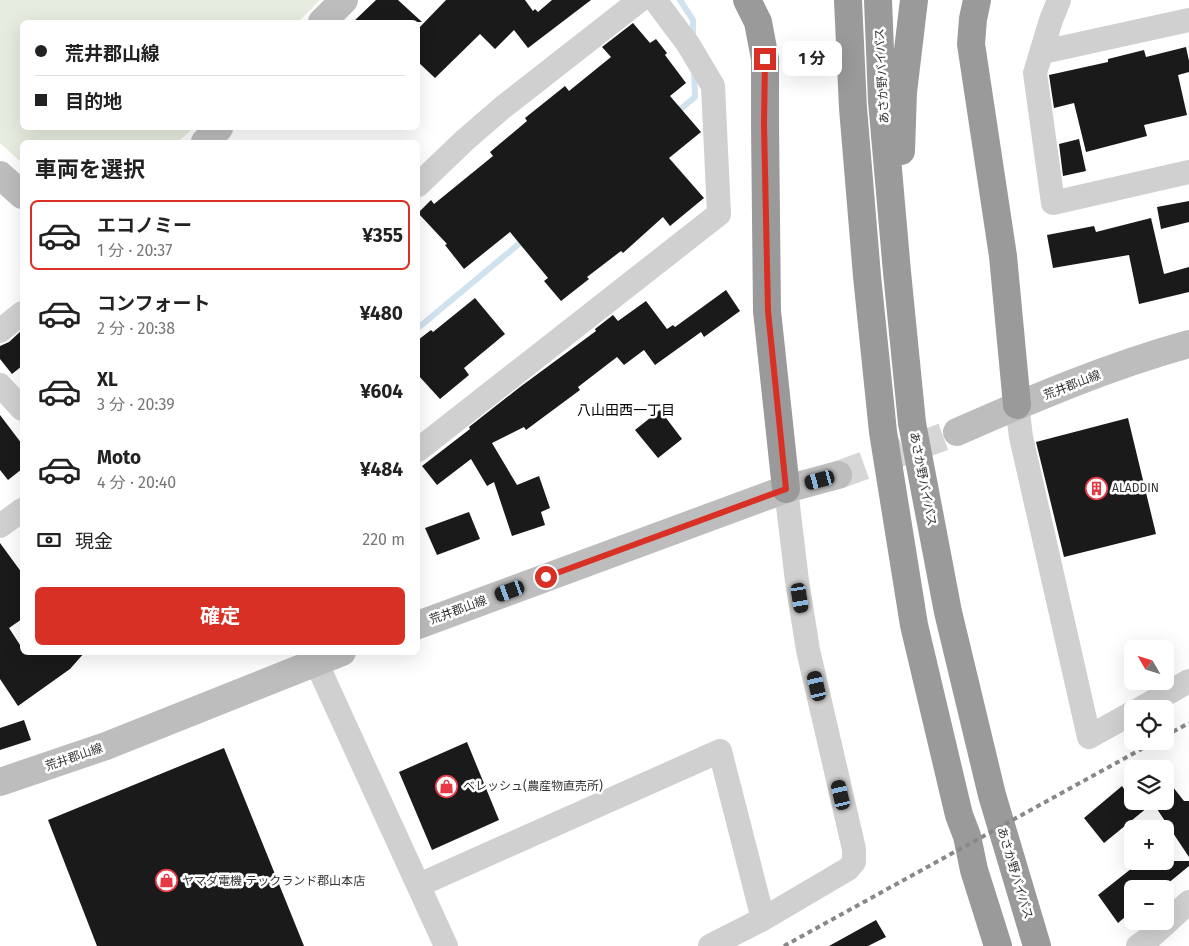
<!DOCTYPE html>
<html lang="ja">
<meta charset="utf-8">
<style>
:root{--surface:#fff;--page:#f2f2f2;--text:#222;--muted:#767676;--line:#e0e0e0;--accent:#d93025}
body{margin:0;font-family:"Fira Sans","Noto Sans JP",sans-serif;background:var(--page);color:var(--text);height:100vh;display:flex;flex-direction:column;font-size:19px;white-space:nowrap}
*{box-sizing:border-box;margin:0}
p{font-size:16px;color:var(--muted)}
.icon{flex:none;width:28px;height:28px;fill:none;stroke:currentColor;stroke-width:2;stroke-linecap:round;stroke-linejoin:round}
.map{position:relative;flex:1;overflow:hidden}
.side{position:absolute;left:20px;top:140px;width:400px;height:515px;display:flex;flex-direction:column;background:var(--surface);border-radius:8px;box-shadow:0 5px 20px #0002}
.side>*{flex:none}
.hud{position:absolute;left:20px;top:20px;width:400px;height:110px;border-radius:8px;box-shadow:0 5px 20px #0002;display:grid;align-content:center;height:110px;padding:0 15px;background:var(--surface)}
.needle{width:32px;rotate:309deg}
.controls{position:absolute;left:1124px;top:640px;display:grid;gap:10px}
.controls a{display:grid;place-items:center;width:50px;height:50px;border-radius:8px;background:var(--surface);box-shadow:0 5px 20px #0002;font-size:25px}
.end{position:absolute;width:22px;height:22px;margin:-11px;border:6px solid #d93025;background:#fff;box-shadow:0 0 0 2px #fff}
.from{border-radius:50%}
.bubble{position:absolute;height:35px;border-radius:8px;background:var(--surface);box-shadow:0 5px 20px #0002;font-size:16px;font-weight:700;line-height:35px;text-align:center}
.car{position:absolute;width:15px;height:30px;margin:-15px -8px;border-radius:6px;box-shadow:0 0 4px 1px #0007;background:linear-gradient(#222 24%,#8ab4d8 0 40%,#222 0 76%,#8ab4d8 0 86%,#222 0)}
.hud b{display:flex;align-items:center;gap:18px;height:48px;font-size:19px}
.hud b+b{border-top:1px solid var(--line)}
.hud i{width:12px;height:12px;background:var(--text)}
ul{padding:0;list-style:none}
li{display:flex;align-items:center;gap:15px;height:70px;margin:0 10px 8px;padding:0 5px;border:2px solid transparent;border-radius:8px}
li div{flex:1}
li b{display:block;font-size:19px}
li em{font-style:normal;font-weight:700}
li.current{border-color:var(--accent)}
li>.icon{width:45px;height:45px;stroke-width:1.5}
h2{padding:0 15px;font-size:22px;line-height:60px}
.pay{display:flex;align-items:center;gap:12px;height:55px;padding:0 15px;font-size:19px}
.pay p{margin-inline-start:auto}
.primary-button{display:flex;gap:10px;margin-top:auto;padding:10px 15px}
.primary-button a{flex:1;height:58px;border-radius:8px;background:var(--accent);color:#fff;font-size:20px;font-weight:700;line-height:58px;text-align:center}
.map>svg:first-child{display:block}
.green{fill:#e6ecdf}
.lines{fill:none;stroke-linecap:round;stroke-linejoin:round}
.stream{stroke:#cfe2ee;stroke-width:6}
.building{fill:#1a1a1a}
.secondary-tunnel{stroke:#d6d6d6;stroke-width:28;stroke-dasharray:28 14;stroke-linecap:butt}
.street{stroke:#d0d0d0;stroke-width:24}
.secondary{stroke:#bdbdbd;stroke-width:28}
.highway{stroke:#9a9a9a;stroke-width:28}
.rail{stroke:#888;stroke-width:4;stroke-dasharray:5 4;stroke-linecap:butt}
.route{stroke:#d93025;stroke-width:6}
.labels{text-anchor:middle;dominant-baseline:central;stroke-width:5;stroke-linejoin:round;paint-order:stroke}
.street-label{font-size:12px;fill:#333;stroke:#fff}
.poi-label{font-size:12px;fill:#333;stroke:#fff;text-anchor:start}
.neighbourhood-label{font-size:14px;fill:#000;stroke:#fff}
</style>
<div class="map">
<svg width="1189" height="946" viewBox="0 0 1189 946">
<rect width="100%" height="100%" fill="#fff"/>
<path class="green" d="M0 0H320L298 22H22V128H193L178 142H22V163L0 143Z"/>
<g class="lines">
<path class="stream" d="M680 0 693 20V37
M676 113 695 97 694 70
M418 328 526 238"/>
</g>
<path class="building" d="M376 0H398L422 22H353Z
M446 0H525L533 11 535 9 538 12 552 0H591L528 48 514 30 495 49 480 34 435 78 418 62V29Z
M633 23 650 43 656 39 667 53 665 55 686 83 670 96 701 132 669 158 704 198 670 226 663 217 623 253 621 251 587 277 589 279 561 301 544 281 548 278 510 232 464 269 445 245 447 244 418 213 431 200 434 204 493 156 490 152 527 121 525 118 565 86 569 91 611 57 602 47Z
M1186 47 1189 61V72L1178 75 1187 115 1144 125 1147 136 1086 152 1074 103 1054 108 1049 75 1108 62V59L1144 50 1146 57Z
M1079 139 1086 171 1063 176 1059 144Z
M1189 201V222L1161 229 1157 207Z
M1151 218 1164 274 1189 267V292L1139 304 1129 255 1053 268 1047 235 1094 226 1096 232Z
M726 290 740 311 704 337 701 332 655 365 644 350 624 365 617 357 578 387 580 390 526 430 524 427 492 443 517 485 539 476 550 508 541 512 545 525 512 536 494 482 487 486 471 459 437 485 422 466 470 429 469 427 520 387 596 331 595 329 613 315 618 321 646 301 667 329 673 325 675 327Z
M475 298 505 334 464 368 469 375 440 399 418 375V340L431 330 433 332Z
M22 330V366L12 374 0 359V346L9 342Z
M660 410 682 439 658 458 635 430Z
M0 415 22 444V469L8 480 0 470Z
M1128 418 1156 534 1064 557 1036 442Z
M469 512 480 539 437 555 425 528Z
M0 543 22 573V619L9 628 22 648V652H85L70 669 18 706 0 679Z
M24 720 31 740 0 750V728Z
M467 742 499 820 432 850 399 772Z
M224 748 304 946H97L48 820Z
M1165 777 1184 801H1189V857L1153 803 1104 843 1084 818 1122 786 1132 801H1165Z
M1141 861H1189V866L1161 889H1132V911L1118 923 1098 895Z
M876 920 886 937 868 946H829Z"/>
<g class="lines">
<path class="secondary-tunnel" d="M838 475 957 432"/>
<path class="street" d="M1059 0 1051 20 1035 73 1053 203 1189 172
M1043 52 1189 20
M418 185 465 140 502 108 640 0
M0 331 22 313
M0 385 22 409
M1017 405 1021 437 1089 737 1132 713
M418 450 719 214 713 86 688 44 655 0
M0 526 22 510
M316 662 446 946
M1140 709 1189 681
M419 885 720 751 763 919
M710 946 763 919 848 869 854 862V849L808 650 797 581 786 489
M1138 946 1152 936 1189 902"/>
<path class="secondary" d="M322 22 344 0
M205 142 219 128
M0 175 22 195
M957 432C1032 399 1109 366 1189 344
M418 625 786 489 838 475
M0 782 106 746 342 652"/>
<path class="highway" d="M747 0 758 22 765 59V124L767 311 786 489
M848 0 853 108 867 276 883 432 914 625 959 815 967 836 974 870 998 946
M878 0 882 101 897 272 912 423 948 612 992 795 1037 946
M977 0 973 19 971 44 1003 256 1017 405
M901 151 903 92 914 0"/>
<path class="rail" d="M1165 736 1189 723
M784 946 1156 741"/>
</g>
<g class="lines">
<path class="route" d="M546 577 786 489 768 311 764 124 765 59"/>
</g>
<defs>
<symbol id="building-ring" viewBox="-11 -11 22 22"><circle r="9.5" fill="#fff" stroke="#e63946" stroke-width="1.5"/><path d="M-4-6H4V6H1V3H-1V6H-4ZM-2.5-4.3h1.7v1.8h-1.7ZM.8-4.3h1.7v1.8H.8ZM-2.5-1h1.7V.8h-1.7ZM.8-1h1.7V.8H.8Z" fill="#e63946"/></symbol>
<symbol id="shop-ring" viewBox="-11 -11 22 22"><circle r="9.5" fill="#fff" stroke="#e63946" stroke-width="1.5"/><path d="M-5-2.5h2.3a2.7 3.5 0 0 1 5.4 0H5L5.5 6h-11ZM-1.5-2.5h3a1.5 2.3 0 0 0-3 0Z" fill="#e63946"/></symbol>
</defs>
<g fill-rule="evenodd">
<use href="#building-ring" x="1084" y="476" width="25" height="25"/>
<use href="#shop-ring" x="434" y="774" width="25" height="25"/>
<use href="#shop-ring" x="154" y="868" width="25" height="25"/>
</g>
<g class="labels">
<g class="street-label">
<text transform="translate(882 76) rotate(-93)">あさか野バイパス</text>
<text transform="translate(1072 385) rotate(-21)">荒井郡山線</text>
<text transform="translate(923 479) rotate(79)">あさか野バイパス</text>
<text transform="translate(458 610) rotate(-20)">荒井郡山線</text>
<text transform="translate(74 757) rotate(-19)">荒井郡山線</text>
<text transform="translate(1015 873) rotate(73)">あさか野バイパス</text>
</g>
<g class="poi-label">
<text x="1112" y="488">ALADDIN</text>
<text x="463" y="786">ベレッシュ(農産物直売所)</text>
<text x="182" y="881">ヤマダ電機 テックランド郡山本店</text>
</g>
<g class="neighbourhood-label">
<text x="626" y="410">八山田西一丁目</text>
</g>
</g>
</svg>
<div class="controls">
<a><svg class="needle" viewBox="-14 -14 28 28"><path d="M0-13l5 13h-10z" fill="#e53935"/><path d="M0 13l5-13h-10z" fill="#767676"/></svg></a>
<a><svg class="icon" aria-label="locate" viewBox="0 0 24 24"><circle cx="12" cy="12" r="6"/><path d="M12 2v4M12 18v4M2 12h4M18 12h4"/></svg></a>
<a><svg class="icon" aria-label="layers" viewBox="0 0 24 24"><path d="M12 4l9 5-9 5-9-5zM3 14l9 5 9-5"/></svg></a>
<a>+</a>
<a>−</a>
</div>
<i class="end from" style="left:546px;top:577px"></i>
<i class="end" style="left:765px;top:59px"></i>
<div class="bubble" style="left:782px;top:41px;width:60px">1 分</div>
<i class="car" style="left:820px;top:480px;rotate:255deg"></i>
<i class="car" style="left:510px;top:591px;rotate:250deg"></i>
<i class="car" style="left:800px;top:598px;rotate:171deg"></i>
<i class="car" style="left:817px;top:686px;rotate:347deg"></i>
<i class="car" style="left:841px;top:795px;rotate:347deg"></i>
<div class="hud">
<b><i class="from"></i>荒井郡山線</b>
<b><i></i>目的地</b>
</div>
<section class="side">
<h2>車両を選択</h2>
<ul>
<li class="current"><svg class="icon" aria-label="car" viewBox="0 0 24 24"><path d="M5 17H2v-5l4-1 3-4h7l3 4 3 1v5h-3M9 17h6M6 11h13"/><circle cx="7" cy="17" r="2"/><circle cx="17" cy="17" r="2"/></svg><div><b>エコノミー</b><p>1 分 · 20:37</p></div><em>¥355</em></li>
<li><svg class="icon" aria-label="car" viewBox="0 0 24 24"><path d="M5 17H2v-5l4-1 3-4h7l3 4 3 1v5h-3M9 17h6M6 11h13"/><circle cx="7" cy="17" r="2"/><circle cx="17" cy="17" r="2"/></svg><div><b>コンフォート</b><p>2 分 · 20:38</p></div><em>¥480</em></li>
<li><svg class="icon" aria-label="car" viewBox="0 0 24 24"><path d="M5 17H2v-5l4-1 3-4h7l3 4 3 1v5h-3M9 17h6M6 11h13"/><circle cx="7" cy="17" r="2"/><circle cx="17" cy="17" r="2"/></svg><div><b>XL</b><p>3 分 · 20:39</p></div><em>¥604</em></li>
<li><svg class="icon" aria-label="car" viewBox="0 0 24 24"><path d="M5 17H2v-5l4-1 3-4h7l3 4 3 1v5h-3M9 17h6M6 11h13"/><circle cx="7" cy="17" r="2"/><circle cx="17" cy="17" r="2"/></svg><div><b>Moto</b><p>4 分 · 20:40</p></div><em>¥484</em></li>
</ul>
<div class="pay"><svg class="icon" aria-label="cash" viewBox="0 0 24 24"><path d="M3 7h18v10H3z"/><circle cx="12" cy="12" r="2"/></svg>現金<p>220 m</p></div>
<div class="primary-button"><a>確定</a></div>
</section>
</div>
